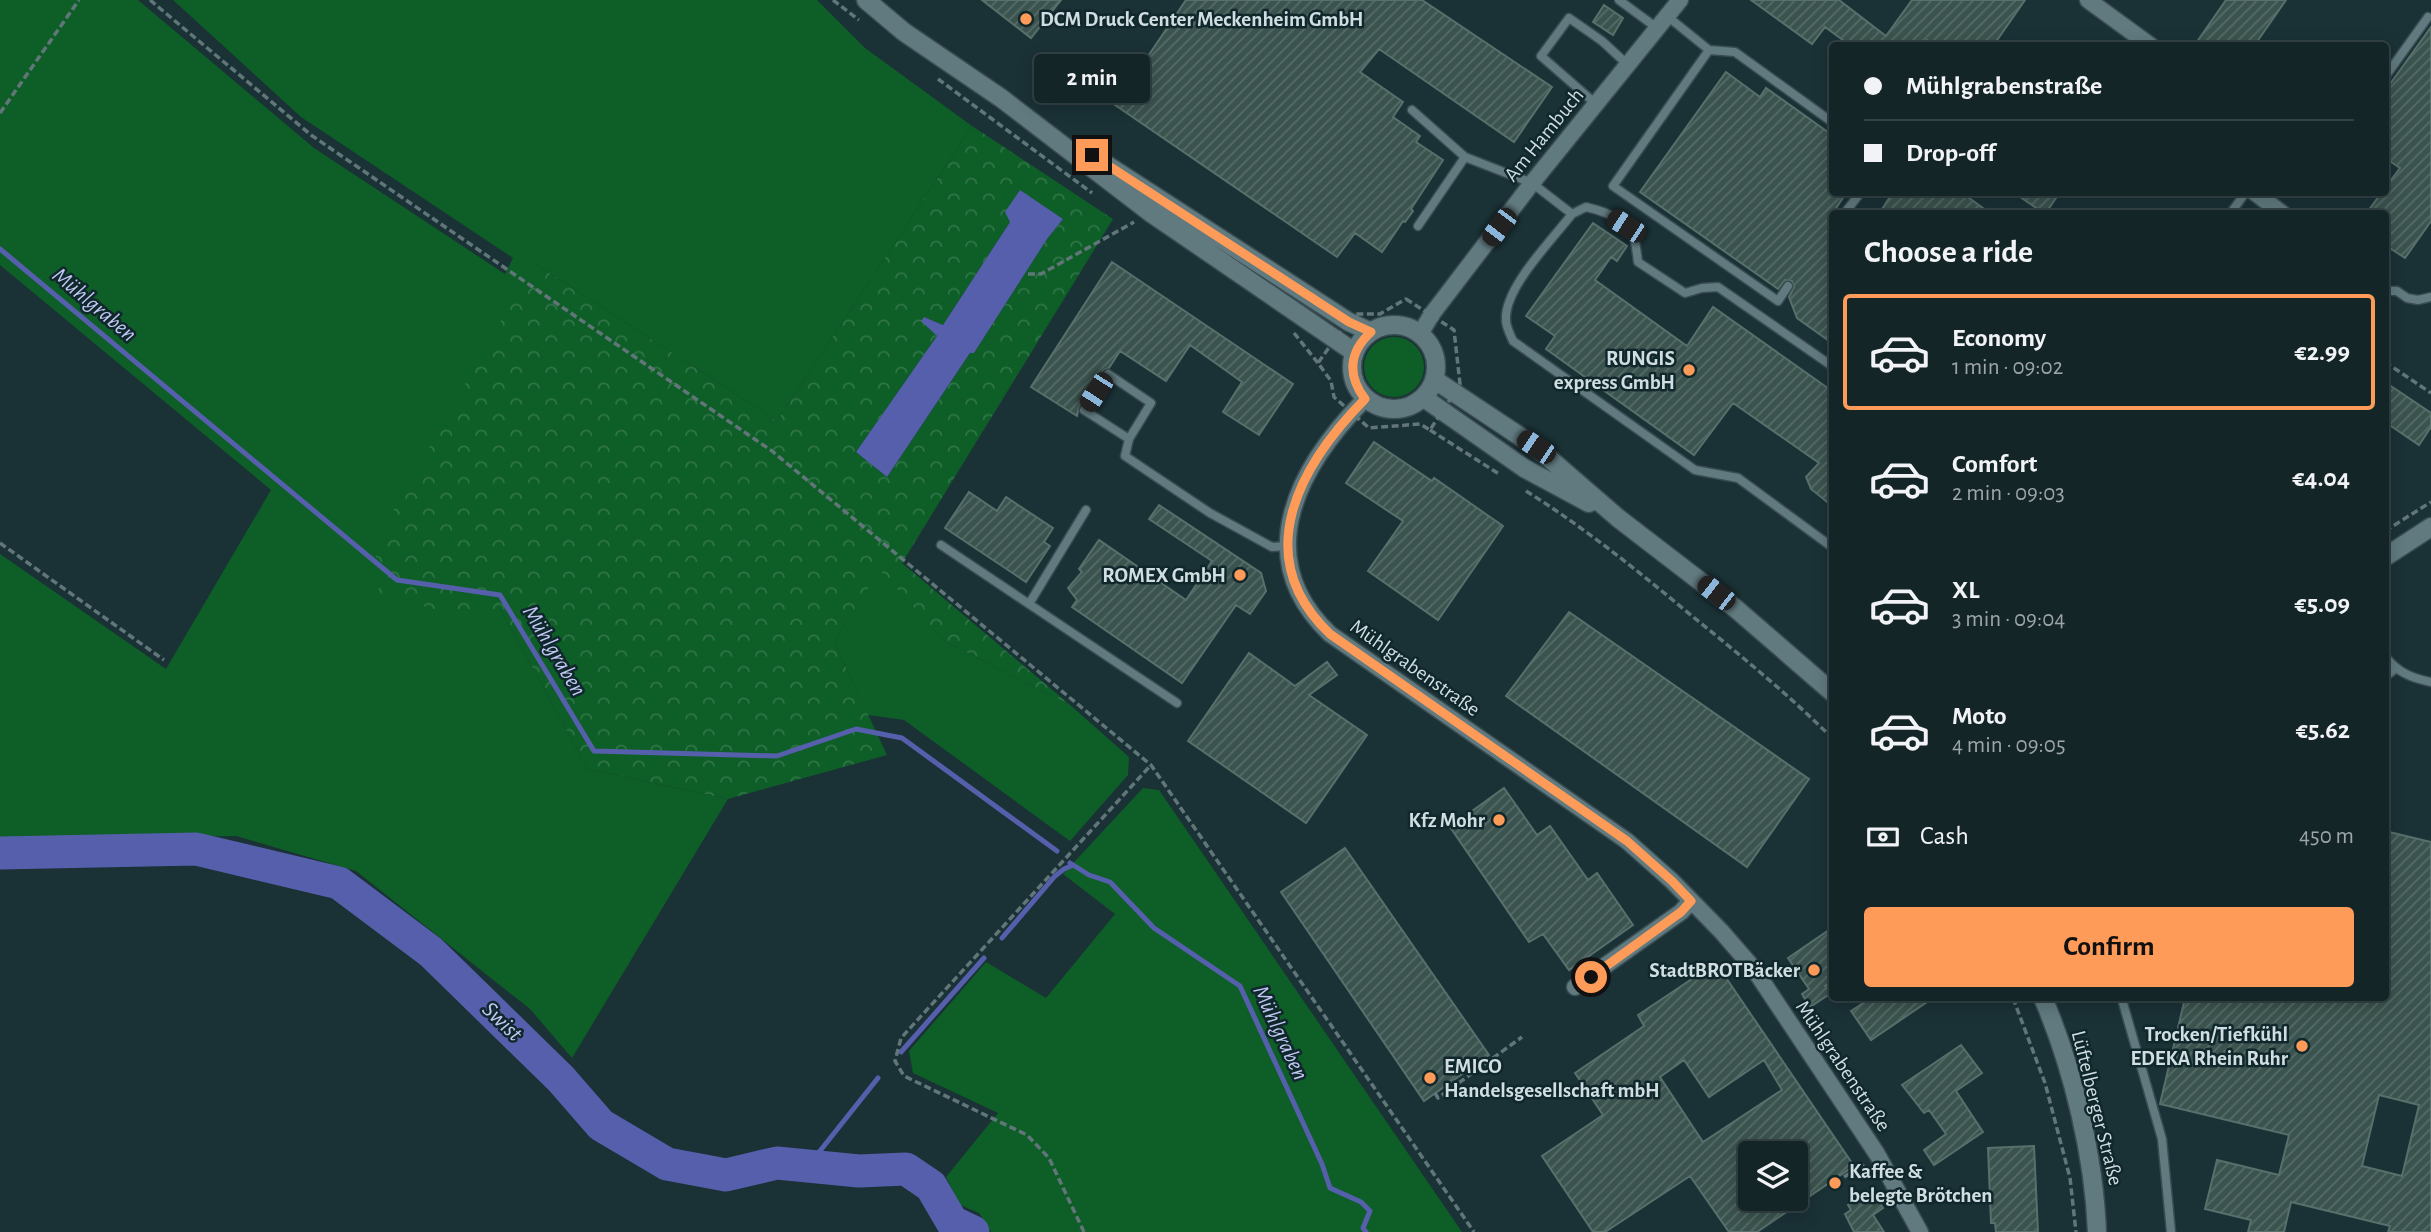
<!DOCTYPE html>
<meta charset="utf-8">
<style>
:root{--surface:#142528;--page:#1d2d30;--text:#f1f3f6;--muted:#9da5a8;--line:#334245;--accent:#fe9b58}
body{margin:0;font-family:"Alegreya Sans",sans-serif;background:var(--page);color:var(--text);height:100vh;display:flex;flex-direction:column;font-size:26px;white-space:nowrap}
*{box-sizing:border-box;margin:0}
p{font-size:23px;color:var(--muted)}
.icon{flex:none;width:38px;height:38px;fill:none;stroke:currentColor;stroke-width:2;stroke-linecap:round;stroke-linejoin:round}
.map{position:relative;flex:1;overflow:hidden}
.details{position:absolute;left:1829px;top:210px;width:560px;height:791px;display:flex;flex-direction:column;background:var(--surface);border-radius:7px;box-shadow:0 4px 18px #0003,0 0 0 2px var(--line)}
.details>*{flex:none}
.guide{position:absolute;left:1829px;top:42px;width:560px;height:154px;border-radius:7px;box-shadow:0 4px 18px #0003,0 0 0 2px var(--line);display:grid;align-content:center;height:154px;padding:0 35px;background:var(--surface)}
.controls{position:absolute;left:1738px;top:1141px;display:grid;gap:14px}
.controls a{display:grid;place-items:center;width:70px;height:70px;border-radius:7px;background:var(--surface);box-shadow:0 4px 18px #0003,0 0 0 2px var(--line);font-size:35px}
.end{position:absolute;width:32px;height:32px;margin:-16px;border:9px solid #fe9b58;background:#111;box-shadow:0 0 0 4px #111}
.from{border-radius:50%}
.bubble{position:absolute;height:49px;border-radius:7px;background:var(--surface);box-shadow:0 4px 18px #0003,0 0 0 2px var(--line);font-size:23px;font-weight:700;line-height:49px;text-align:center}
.car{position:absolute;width:21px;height:42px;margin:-21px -10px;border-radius:9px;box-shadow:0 0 5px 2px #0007;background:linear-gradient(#222 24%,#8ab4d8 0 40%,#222 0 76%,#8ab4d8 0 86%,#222 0)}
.guide b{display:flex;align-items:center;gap:24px;height:66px;font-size:26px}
.guide b+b{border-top:2px solid var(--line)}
.guide i{width:18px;height:18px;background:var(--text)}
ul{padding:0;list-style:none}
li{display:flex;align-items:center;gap:21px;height:116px;margin:0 14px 10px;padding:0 21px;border:4px solid transparent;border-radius:7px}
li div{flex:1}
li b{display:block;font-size:26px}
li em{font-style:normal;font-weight:700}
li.on{border-color:var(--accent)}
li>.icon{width:63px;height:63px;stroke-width:1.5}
h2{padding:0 35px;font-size:32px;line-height:84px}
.pay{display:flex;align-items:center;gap:18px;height:77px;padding:0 35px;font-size:26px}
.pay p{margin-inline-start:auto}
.button{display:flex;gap:14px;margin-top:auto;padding:14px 35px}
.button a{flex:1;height:80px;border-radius:7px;background:var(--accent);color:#111;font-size:28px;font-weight:700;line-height:80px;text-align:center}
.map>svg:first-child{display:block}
.grass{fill:#0e5e28}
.forest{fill:url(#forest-crowns);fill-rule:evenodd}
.water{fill:#565fab}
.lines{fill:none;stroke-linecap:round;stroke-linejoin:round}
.stream{stroke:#565fab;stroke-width:5}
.river{stroke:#565fab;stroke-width:33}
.building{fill:url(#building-hatch);stroke:#57706b;stroke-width:2;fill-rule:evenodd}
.lane-casing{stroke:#384c51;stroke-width:11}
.street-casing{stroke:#384c51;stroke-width:19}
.secondary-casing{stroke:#384c51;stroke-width:21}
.path{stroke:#62767a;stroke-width:3.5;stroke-dasharray:7 3.5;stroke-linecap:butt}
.lane{stroke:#607a7f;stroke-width:8}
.street{stroke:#607a7f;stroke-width:16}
.secondary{stroke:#607a7f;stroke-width:18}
.route{stroke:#fe9b58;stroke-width:9}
.poi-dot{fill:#fe9b58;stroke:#10272c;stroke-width:2.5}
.labels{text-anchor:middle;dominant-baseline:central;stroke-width:5;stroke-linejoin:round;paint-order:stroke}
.poi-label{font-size:21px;font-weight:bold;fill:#d0dee1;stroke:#10272c;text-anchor:end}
.street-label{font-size:21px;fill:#d0dee1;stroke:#10272c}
.water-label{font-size:23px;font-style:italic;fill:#c1c9f4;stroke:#10272c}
</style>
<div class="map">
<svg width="2431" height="1232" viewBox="0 0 2431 1232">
<defs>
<pattern id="forest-crowns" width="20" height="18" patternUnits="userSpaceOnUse" patternTransform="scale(1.75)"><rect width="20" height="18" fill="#0e5e28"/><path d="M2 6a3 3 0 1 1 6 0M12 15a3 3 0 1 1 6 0" fill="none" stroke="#307547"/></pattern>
<pattern id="building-hatch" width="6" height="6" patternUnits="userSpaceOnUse" patternTransform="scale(1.75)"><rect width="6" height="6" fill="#3b534e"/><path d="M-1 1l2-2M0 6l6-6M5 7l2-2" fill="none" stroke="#566b67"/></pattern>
</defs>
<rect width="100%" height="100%" fill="#1a3136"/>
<path class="grass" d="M0 0H138L314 148 505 274 513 258 301 117 173 0H817L865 48 972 126 777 421 534 263 433 609H500L588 769 728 799 572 1058 530 1009 356 871 236 836 0 840V554L166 669 271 490 0 265Z
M1364 367a30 30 0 1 1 60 0a30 30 0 1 1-60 0Z
M880 569 944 641 1069 704 1129 757 1128 775 1070 841 904 720 868 715 834 642Z
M1143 788 1159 790 1462 1232H991L979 1213 960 1205 946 1177 998 1113 913 1073 909 1051 986 962 1046 998 1115 914 1063 874Z"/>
<path class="forest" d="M972 126 1113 219 902 563 1069 704 944 641 880 570 834 642 887 755 728 799 588 769 500 609H433L379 593 375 543 534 263 777 421ZM1019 190 1063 219 1047 239 974 353 971 352 887 477 856 452 937 336 922 321 924 317 943 325 1010 222Z"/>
<path class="water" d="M1020 190 1063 219 1047 239 974 353H970L887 477 856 452 937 336 921 321 924 317 943 325 1010 222 1005 212Z"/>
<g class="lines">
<path class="stream" d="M0 249 397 580 500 595 594 751 777 756 856 729 902 738 1057 851
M1070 863 1089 875 1110 882 1154 928 1240 986 1322 1164 1330 1188 1361 1202 1370 1211 1363 1228 1366 1232
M1002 938 1055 876 1064 869 1073 865
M901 1052 984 958
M808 1166 878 1078"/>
<path class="river" d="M0 853 196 849 339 883 431 952 561 1079 601 1125 667 1164 726 1175 777 1163 859 1171 906 1169 931 1186 952 1222 973 1232"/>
</g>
<path class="building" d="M982 0H1061L1031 38Z
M1186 0H1422L1552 87 1514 142 1379 49 1360 72 1403 102 1393 117 1420 136 1416 142 1443 160 1411 209 1413 211 1405 222 1403 221 1382 252 1355 233 1337 257 1115 105Z
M1751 0H1839L1886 36 1912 0H2025L1993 46H1935L1927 40 1923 46H1851L1825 27 1812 44Z
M2226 0H2286L2254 46H2194Z
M1604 5 1623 18 1613 35 1593 22Z
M2431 27V221L2405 258 2385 245V214H2366L2382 192H2385V188L2400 168 2385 158V91Z
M1726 72 1760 97 1766 88 1832 135V192H1847L1832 214V343L1797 318 1789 297 1794 287 1792 281 1785 280 1778 289 1640 192Z
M1893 192H1961L1991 214H1879Z
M2013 192H2060L2045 214Z
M1593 223 1627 246 1617 261 1611 257 1595 280 1687 346 1713 307 1832 391V506L1811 489 1806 477 1819 463 1733 403 1694 455 1546 349 1555 336 1526 316Z
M1112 262 1293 384 1259 435 1223 412 1242 382 1190 345 1166 381 1120 351 1109 368 1103 370 1079 406 1077 416 1031 387Z
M2385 382 2431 413V427L2419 445 2385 422Z
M1374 442 1432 481 1434 478 1503 526 1438 620 1368 571 1403 521 1346 483Z
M969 492 997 511 1006 497 1053 528 1044 542 1050 546 1026 582 945 528Z
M1159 505 1261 573 1266 591 1250 614 1236 605 1182 683 1072 607 1077 600 1068 588 1082 572 1079 569 1099 540 1186 600 1212 561 1149 519Z
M1569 612 1809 779 1747 867 1506 696Z
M1249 653 1295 686 1327 662 1337 675 1309 695 1367 735 1306 823 1188 741Z
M1504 788 1537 835 1550 826 1588 880 1597 873 1633 925 1569 970 1543 934 1529 942 1450 827Z
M2385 831 2431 842V1232H2388L2390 1226 2291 1202 2284 1232H2248L2251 1220 2205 1209 2217 1160 2279 1175 2289 1135 2160 1104 2185 998H2385ZM2379 1095 2419 1105 2402 1176 2362 1166Z
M1345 848 1489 1055 1424 1101 1281 892Z
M1832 928V981L1825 986 1831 993 1810 1007 1802 994 1809 989 1788 958Z
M1716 963 1854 1166 1757 1232H1729L1690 1176 1605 1232H1593L1542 1156 1603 1115 1575 1073 1644 1026 1638 1015ZM1684 1060 1709 1097 1764 1060 1782 1090 1703 1142 1660 1077ZM1750 1153H1796V1199H1750Z
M1871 998H1933L1871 1040 1851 1011Z
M1961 1045 1982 1073 1956 1091 1983 1132 1934 1165 1924 1150 1946 1134 1929 1110 1924 1113 1902 1085Z
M2034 1146 2038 1232H1996L1995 1223H1991L1988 1148Z
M1871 1189 1883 1208 1873 1215 1884 1232H1854L1845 1214 1851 1210 1848 1205Z"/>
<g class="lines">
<defs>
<path id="lane" d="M1619 0 1657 28
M1667 16 1709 50 1613 186 1778 301 1788 286
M1709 50 1735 52 1832 122
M2385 77 2428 17
M1596 104 1541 56 1569 18 1602 41 1628 65
M1412 110 1465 157
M1572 214 1586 207C1603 211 1629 219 1634 238 1636 245 1637 254 1638 262L1685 293 1702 288 1718 287 1832 366
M1844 214 1861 192
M2230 214 2246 192
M1418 226 1465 157 1532 183 1572 214C1552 240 1504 288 1506 320 1506 327 1510 334 1513 341L1695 470 1738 478 1832 547
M2385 291H2397L2407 298 2418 300 2431 297
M1129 439 1151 403 1108 374 1084 410 1129 439 1125 456 1210 513 1272 547 1288 546
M1086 510 1029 604 1177 703
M941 545 1029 604
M2385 656C2397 672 2411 678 2431 682
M2385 677 2395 669
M2124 998 2123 1003 2162 1139 2171 1232"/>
<path id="street" d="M2088 0 2151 46
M2254 192 2283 214
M1420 334 1432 314 1532 183 1680 0
M1365 399C1300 465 1248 556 1330 634L1627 841 1672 881 1721 931 1754 969 1877 1154 1920 1232
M1575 987 1681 912 1691 901"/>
<path id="secondary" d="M866 0 904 32 1001 98 1151 213 1354 352
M1090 154 1349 322 1371 332
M1352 367a42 42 0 1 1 84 0a42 42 0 1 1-84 0Z
M1435 380 1536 447 1618 518 1735 608 1832 692
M1424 398 1524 468 1589 503
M2385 557 2431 527
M2043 998C2073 1068 2094 1156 2097 1232"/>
</defs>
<use href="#lane" class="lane-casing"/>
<use href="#street" class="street-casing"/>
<use href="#secondary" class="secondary-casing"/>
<path class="path" d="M150 0 311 135 772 451 1151 765 1474 1232
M833 0 859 20
M938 79 1092 193
M0 113 79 0
M1028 274H1041L1134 222
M1406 299 1454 330 1460 384 1430 430 1420 424 1369 428 1334 397 1331 381 1318 363 1353 314H1380Z
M1294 333 1318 363
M2385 362 2431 393
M1430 430 1499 474
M1526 491C1585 528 1638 571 1692 616 1740 655 1788 694 1832 738
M2385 531 2431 502
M0 543 164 660
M2013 998 2045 1083 2070 1178 2076 1232
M1435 1093 1438 1098 1522 1037
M1844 1177 1864 1164
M1084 1232 1049 1158 1027 1135 904 1076 895 1061 901 1038 1151 765"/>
<use href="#lane" class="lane"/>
<use href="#street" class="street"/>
<use href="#secondary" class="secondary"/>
</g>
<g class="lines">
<path class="route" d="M1092 155 1349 322 1371 332C1349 352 1347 375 1365 399 1300 465 1248 556 1330 634L1627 841 1672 881 1691 901 1681 912 1591 977"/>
</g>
<g class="poi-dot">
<circle cx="1026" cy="19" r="7"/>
<circle cx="1689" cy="370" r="7"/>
<circle cx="1240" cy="575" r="7"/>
<circle cx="1499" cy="820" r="7"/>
<circle cx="1814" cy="970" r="7"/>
<circle cx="2302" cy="1046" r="7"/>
<circle cx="1430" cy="1078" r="7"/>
<circle cx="1835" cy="1183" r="7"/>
</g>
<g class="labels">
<g class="poi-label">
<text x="1040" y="19" text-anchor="start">DCM Druck Center Meckenheim GmbH</text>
<text x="1675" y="358">RUNGIS<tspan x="1675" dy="24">express GmbH</tspan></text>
<text x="1226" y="575">ROMEX GmbH</text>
<text x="1485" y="820">Kfz Mohr</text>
<text x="1800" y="970">StadtBROTBäcker</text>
<text x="2288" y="1034">Trocken/Tiefkühl<tspan x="2288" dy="24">EDEKA Rhein Ruhr</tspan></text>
<text x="1444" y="1066" text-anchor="start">EMICO<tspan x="1444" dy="24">Handelsgesellschaft mbH</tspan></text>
<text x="1849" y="1171" text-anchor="start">Kaffee &amp;<tspan x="1849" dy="24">belegte Brötchen</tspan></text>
</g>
<g class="street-label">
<text transform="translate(1544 135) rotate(-51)">Am Hambuch</text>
<text transform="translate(1415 668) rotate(35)">Mühlgrabenstraße</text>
<text transform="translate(1843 1066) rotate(56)">Mühlgrabenstraße</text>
<text transform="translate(2097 1108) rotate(76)">Lüftelberger Straße</text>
</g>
<g class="water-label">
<text transform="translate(94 305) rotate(40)">Mühlgraben</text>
<text transform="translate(554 651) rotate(59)">Mühlgraben</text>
<text transform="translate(502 1022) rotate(44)">Swist</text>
<text transform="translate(1280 1033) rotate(65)">Mühlgraben</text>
</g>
</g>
</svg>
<div class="controls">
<a><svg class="icon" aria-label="layers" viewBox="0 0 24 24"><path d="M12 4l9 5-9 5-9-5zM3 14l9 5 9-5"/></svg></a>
</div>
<i class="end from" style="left:1591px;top:977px"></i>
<i class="end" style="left:1092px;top:155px"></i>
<div class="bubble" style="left:1034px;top:54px;width:116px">2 min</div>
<i class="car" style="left:1626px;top:226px;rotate:303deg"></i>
<i class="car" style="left:1499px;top:227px;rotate:217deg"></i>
<i class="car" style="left:1096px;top:392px;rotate:213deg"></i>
<i class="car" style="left:1536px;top:447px;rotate:304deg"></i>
<i class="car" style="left:1716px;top:593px;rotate:308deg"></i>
<div class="guide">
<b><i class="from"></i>Mühlgrabenstraße</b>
<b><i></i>Drop-off</b>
</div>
<section class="details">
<h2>Choose a ride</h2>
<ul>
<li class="on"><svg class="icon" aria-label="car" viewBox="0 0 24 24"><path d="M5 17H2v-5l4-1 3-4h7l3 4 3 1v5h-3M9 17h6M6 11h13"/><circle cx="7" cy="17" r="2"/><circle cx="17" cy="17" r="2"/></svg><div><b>Economy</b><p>1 min · 09:02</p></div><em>€2.99</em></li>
<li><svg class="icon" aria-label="car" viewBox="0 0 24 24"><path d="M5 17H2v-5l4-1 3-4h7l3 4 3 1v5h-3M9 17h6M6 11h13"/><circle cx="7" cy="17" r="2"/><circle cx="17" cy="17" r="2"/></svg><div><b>Comfort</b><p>2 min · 09:03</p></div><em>€4.04</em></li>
<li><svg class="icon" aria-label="car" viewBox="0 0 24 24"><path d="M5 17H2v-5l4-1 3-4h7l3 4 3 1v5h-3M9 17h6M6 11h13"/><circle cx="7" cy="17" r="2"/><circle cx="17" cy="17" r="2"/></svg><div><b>XL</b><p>3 min · 09:04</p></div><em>€5.09</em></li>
<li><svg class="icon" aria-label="car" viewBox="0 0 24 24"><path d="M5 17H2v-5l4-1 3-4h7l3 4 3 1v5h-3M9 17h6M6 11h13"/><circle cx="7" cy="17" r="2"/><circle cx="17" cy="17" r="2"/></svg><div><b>Moto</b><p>4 min · 09:05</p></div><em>€5.62</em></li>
</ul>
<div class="pay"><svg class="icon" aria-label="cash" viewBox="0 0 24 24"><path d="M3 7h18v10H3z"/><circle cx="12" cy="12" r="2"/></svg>Cash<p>450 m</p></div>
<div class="button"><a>Confirm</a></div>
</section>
</div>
